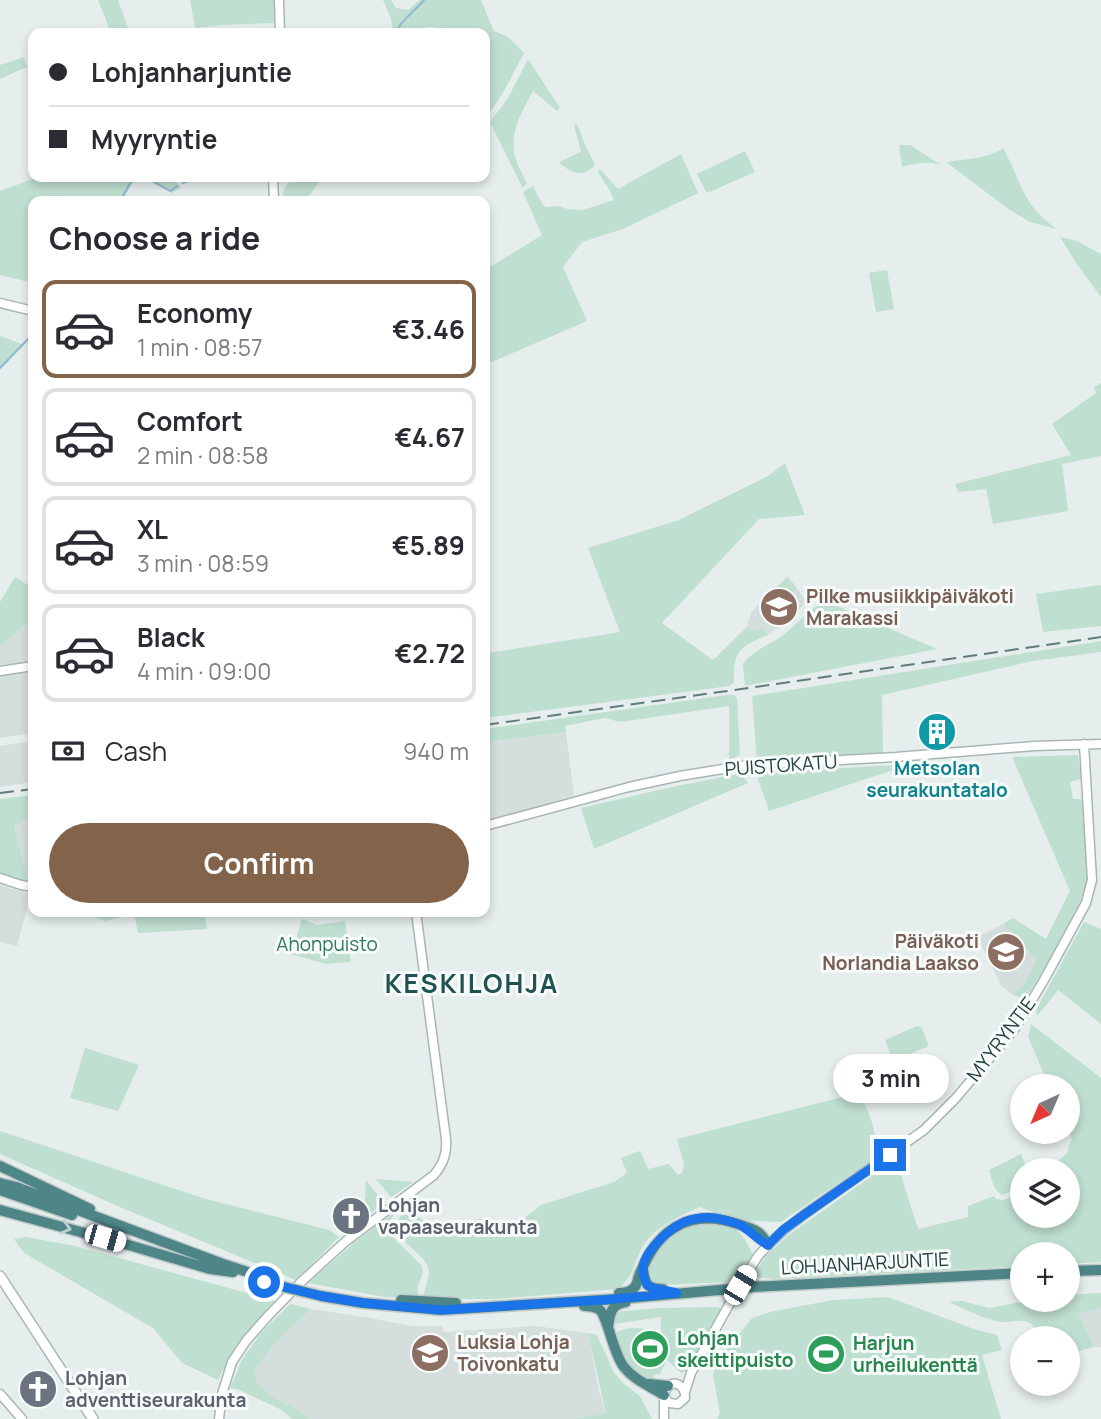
<!DOCTYPE html>
<meta charset="utf-8">
<style>
:root{--surface:#fff;--page:#f2f2f3;--text:#2b2b33;--muted:#7c7c81;--line:#e1e1e2;--accent:#836349}
body{margin:0;font-family:Manrope,sans-serif;background:var(--page);color:var(--text);height:100vh;display:flex;flex-direction:column;font-size:26px;white-space:nowrap}
*{box-sizing:border-box;margin:0}
p{font-size:23px;color:var(--muted)}
.icon{flex:none;width:38px;height:38px;fill:none;stroke:currentColor;stroke-width:2;stroke-linecap:round;stroke-linejoin:round}
.map{position:relative;flex:1;overflow:hidden}
.drawer{position:absolute;left:28px;top:196px;width:462px;height:721px;display:flex;flex-direction:column;background:var(--surface);border-radius:14px;box-shadow:0 4px 10px #0003}
.drawer>*{flex:none}
.banner{position:absolute;left:28px;top:28px;width:462px;height:154px;border-radius:14px;box-shadow:0 4px 10px #0003;display:grid;align-content:center;height:154px;padding:0 21px;background:var(--surface)}
.needle{width:46px;rotate:224deg}
.buttons{position:absolute;left:1010px;top:1074px;display:grid;gap:14px}
.buttons a{display:grid;place-items:center;width:70px;height:70px;border-radius:50%;background:var(--surface);box-shadow:0 4px 10px #0003;font-size:35px}
.end{position:absolute;width:32px;height:32px;margin:-16px;border:9px solid #1a73e8;background:#fff;box-shadow:0 0 0 4px #fff}
.from{border-radius:50%}
.bubble{position:absolute;height:49px;border-radius:24px;background:var(--surface);box-shadow:0 4px 10px #0003;font-size:23px;font-weight:700;line-height:49px;text-align:center}
.car{position:absolute;width:21px;height:42px;margin:-21px -10px;border-radius:9px;box-shadow:0 0 5px 2px #0007;background:linear-gradient(#fff 24%,#345 0 40%,#fff 0 76%,#345 0 86%,#fff 0)}
.banner b{display:flex;align-items:center;gap:24px;height:66px;font-size:26px}
.banner b+b{border-top:2px solid var(--line)}
.banner i{width:18px;height:18px;background:var(--text)}
ul{padding:0;list-style:none}
li{display:flex;align-items:center;gap:21px;height:98px;margin:0 14px 10px;padding:0 7px;border:4px solid var(--line);border-radius:14px}
li div{flex:1}
li b{display:block;font-size:26px}
li em{font-style:normal;font-weight:700}
li.on{border-color:var(--accent)}
li>.icon{width:63px;height:63px;stroke-width:1.5}
h2{padding:0 21px;font-size:32px;line-height:84px}
.pay{display:flex;align-items:center;gap:18px;height:77px;padding:0 21px;font-size:26px}
.pay p{margin-inline-start:auto}
.button{display:flex;gap:14px;margin-top:auto;padding:14px 21px}
.button a{flex:1;height:80px;border-radius:42px;background:var(--accent);color:#fff;font-size:28px;font-weight:700;line-height:80px;text-align:center}
.map>svg:first-child{display:block}
.built{fill:#d4dedc}
.green{fill:#bfdfd0}
.lines{fill:none;stroke-linecap:round;stroke-linejoin:round}
.stream{stroke:#90b7d1;stroke-width:2}
.tertiary-casing{stroke:#a8b6b6;stroke-width:11}
.secondary-casing{stroke:#a4bab8;stroke-width:12}
.trunk-casing{stroke:#c2caca;stroke-width:13}
.tertiary{stroke:#fff;stroke-width:8}
.secondary{stroke:#fff;stroke-width:9}
.trunk{stroke:#4e8687;stroke-width:10}
.rail{stroke:#607c7b;stroke-width:2;stroke-dasharray:14 7;stroke-linecap:butt}
.trunk-bridge-casing{stroke:#c2caca;stroke-width:13;stroke-linecap:butt}
.trunk-bridge{stroke:#4e8687;stroke-width:10}
.oneway{stroke:#bcd2d2}
.route{stroke:#1a73e8;stroke-width:9}
.labels{text-anchor:middle;dominant-baseline:central;stroke-width:6;stroke-linejoin:round;paint-order:stroke}
.education-label{font-size:19px;font-weight:bold;fill:#785e54;stroke:#f7fbfa;text-anchor:start}
.street-label{font-size:19px;fill:#254040;stroke:#f7fbfa}
.culture-label{font-size:19px;font-weight:bold;fill:#0d838f;stroke:#f7fbfa}
.park-label{font-size:19px;fill:#2f775d;stroke:#f7fbfa}
.worship-label{font-size:19px;font-weight:bold;fill:#5b616d;stroke:#f7fbfa;text-anchor:start}
.leisure-label{font-size:19px;font-weight:bold;fill:#27864d;stroke:#f7fbfa;text-anchor:start}
.district-label{font-size:26px;font-weight:bold;letter-spacing:2px;fill:#205253;stroke:#f7fbfa}
</style>
<div class="map">
<svg width="1101" height="1419" viewBox="0 0 1101 1419">
<rect width="100%" height="100%" fill="#e6eeed"/>
<path class="built" d="M788 576 807 602 778 628 768 635 762 629 751 632 747 627 751 612Z
M33 618V662L0 665V646Z
M33 671V733L0 738V675Z
M566 732 574 795 496 820 485 822V742Z
M33 741V782L0 787V746Z
M33 814V882L28 881 14 824Z
M0 885 25 893 31 894 17 946 0 942Z
M1003 924 1036 960 1025 983 1012 994 1002 987 980 943 981 935Z
M1101 1307V1347H1094L1077 1313Z
M311 1309 371 1318 411 1326H442L444 1332 535 1326 588 1333 599 1391 606 1415 570 1419H311L297 1409 268 1395 257 1383 255 1369 280 1337Z"/>
<path class="green" d="M98 0H118L130 33H111Z
M190 0H275L276 23 223 25 195 28Z
M383 0H391L396 8 408 10 420 0H481L494 31 508 37 524 53C512 75 502 98 486 117L485 33H440L437 28 431 27 422 28 419 33H394L390 16Z
M24 57 27 67 0 79V65Z
M528 59 560 108 557 111 533 91C523 110 511 129 514 151 515 162 523 174 527 184L522 187 490 122 508 98Z
M577 124 585 145 595 165C583 178 571 174 559 162L581 152 574 125Z
M899 145H910L941 165C928 161 916 163 902 167Z
M1003 148C1022 182 1021 204 1057 229L1030 222 1007 208 946 162C964 159 988 159 1003 148Z
M745 151 755 172 712 191 706 192 697 174Z
M681 154 698 193 623 229 582 242 563 267 587 321 485 365V270L542 235 523 192 533 186 542 204 546 207 560 206 567 209 583 210 614 200 610 191 598 172 600 169 618 189Z
M38 177H172L181 188 172 193 149 181 133 182 122 201H33V283L0 275V191Z
M322 179 308 197 309 201H282C283 175 301 179 322 179Z
M1060 237 1077 241 1101 254V297L1077 264Z
M887 270 894 309 876 312 869 273Z
M0 336 22 344 0 368Z
M1101 383V456L1062 464 1068 511 993 524 986 489 958 492 955 484 1071 455 1052 424 1096 393 1094 387Z
M785 463 805 515 759 519 662 623 713 660 747 627 751 631 762 629 768 635C740 647 733 650 734 682L730 686 485 718V651L488 653 620 632 588 548 679 520 768 476Z
M15 577 31 587 33 584V618L0 646V602Z
M787 577 796 589 780 604 773 597 771 599 768 595Z
M1101 585V626L1043 632 1036 594Z
M823 600 937 649 745 686 743 664 747 659 760 649 781 637Z
M1101 641V652L1033 661 882 695 883 754 757 762 752 696Z
M727 695H734L737 698 740 755 729 760V706L620 722 605 718 565 726 566 732 485 742V729Z
M1078 755 1081 779 1070 782 1073 799H1084L1088 881 1080 910 1025 1000 1012 994 1025 983 1036 960 1003 924 1013 918 1046 939 1070 891 1012 757Z
M895 765 896 769 769 811 758 779 759 773Z
M737 774 743 776 748 783 594 849 581 808 672 787Z
M33 795V814L14 825 28 881H18L0 874V799Z
M81 912H205L207 929 138 933 134 914 105 921Z
M302 919 317 925 345 921 351 962 326 964 291 954Z
M1084 922 1101 929V1024L1058 990 1038 1015 1036 1014 1037 1008Z
M1031 1024 1101 1078V1262L1068 1264V1255H1022V1266L772 1279 753 1276 766 1256 790 1234 896 1159 918 1229 968 1217V1206L994 1196 996 1199 1003 1200 1022 1193V1216H1068V1171H1047L1067 1153 1070 1142 1072 1140 1068 1129V1087H1049L1028 1036Z
M917 1026 922 1028 929 1046 893 1061 885 1040Z
M85 1048 139 1065 118 1111 70 1098Z
M858 1093C870 1111 878 1135 876 1157L781 1222 737 1220 699 1207C679 1217 656 1226 643 1246 633 1263 635 1275 618 1289L496 1299H423C424 1290 429 1279 429 1271 428 1257 401 1243 394 1228L402 1213 415 1214 429 1225 481 1219 497 1229 526 1217 541 1205 614 1182 627 1173 621 1158 640 1151 648 1169 669 1164 678 1175 682 1173 684 1165 677 1139Z
M0 1131 206 1199 329 1230 339 1237 296 1280 122 1208 0 1154Z
M1021 1154 1028 1171H1022V1186L1003 1195C993 1191 992 1179 989 1170Z
M376 1179 413 1182 391 1197Z
M366 1180 384 1203 364 1218Z
M396 1211 388 1225 392 1236 422 1266 423 1273 418 1285V1299L385 1297 308 1283 356 1241Z
M706 1219C734 1226 741 1228 753 1255L732 1282 660 1285 650 1280 646 1273C657 1238 672 1229 706 1219Z
M26 1237 75 1246 276 1301C253 1326 232 1349 218 1380L182 1363 153 1328 24 1253 14 1239Z
M1101 1293V1307L1078 1314 1094 1347 1068 1354V1339H1042C1039 1332 1035 1326 1028 1322 1020 1319 1010 1323 1001 1322 983 1319 965 1309 949 1302L962 1301 989 1308 1032 1300H1068V1295Z
M888 1297 974 1329 997 1335 1002 1350 982 1355 1001 1419H717L720 1413 713 1375 717 1362 752 1318 770 1312 833 1300Z
M290 1304 311 1309 280 1337 255 1369 257 1383 268 1395 297 1409 311 1419H292L282 1410 237 1389 230 1388 242 1360 261 1333Z
M720 1307V1311L687 1371 681 1373 666 1359V1362L660 1374 653 1375 655 1382C635 1381 612 1352 617 1332 632 1325 646 1328 661 1336V1317L614 1324 611 1323 615 1312 659 1308Z
M588 1333 597 1335 614 1373 624 1384 640 1396 652 1419H570L606 1414Z"/>
<g class="lines">
<path class="stream" d="M395 33C402 19 414 12 424 0
M183 183 195 177
M120 201 132 180 149 179 170 191 178 186
M0 368 33 334"/>
<defs>
<path id="tertiary" d="M279 0 280 33
M273 177 274 201
M0 303 33 311
M0 671 33 666
M485 826 629 787 680 776 747 765 896 757 1034 746 1101 744
M0 878 21 885 33 887
M685 1392 691 1373 740 1285 758 1256 768 1245 784 1230 805 1214 924 1130 955 1099 1016 1027 1044 980 1086 903 1092 880 1084 744
M0 1394 22 1419
M219 1419 222 1394 232 1362 246 1341 268 1316 301 1282 346 1241 434 1175C444 1163 447 1153 446 1139L416 912
M664 1419C664 1413 663 1393 666 1389 674 1377 686 1387 685 1398L678 1404 669 1403 665 1398"/>
<path id="secondary" d="M0 1276 93 1419"/>
<path id="trunk" d="M0 1166 90 1209
M0 1183 16 1187 223 1264 269 1279
M0 1190 72 1215
M0 1210 132 1246 210 1269 233 1272
M643 1269C645 1284 647 1289 663 1289
M1068 1271 1101 1270
M752 1287 1022 1273
M619 1293C624 1293 630 1292 634 1288 638 1284 638 1277 640 1273 647 1258 654 1244 667 1233 689 1215 713 1216 738 1224 754 1229 760 1230 768 1245
M321 1296 363 1303 441 1310 617 1299 731 1289
M401 1300 456 1303
M584 1306C590 1306 595 1306 600 1310 608 1318 613 1353 624 1367 634 1380 650 1386 664 1395
M608 1327C610 1313 611 1304 626 1302
M649 1384 668 1386"/>
</defs>
<use href="#tertiary" class="tertiary-casing"/>
<use href="#secondary" class="secondary-casing"/>
<use href="#trunk" class="trunk-casing"/>
<use href="#tertiary" class="tertiary"/>
<use href="#secondary" class="secondary"/>
<use href="#trunk" class="trunk"/>
<path class="rail" d="M485 725 734 690 1101 637
M0 793 33 789"/>
<defs>
<path id="trunk-bridge" d="M264 1282 321 1296
M731 1289 752 1287"/>
</defs>
<use href="#trunk-bridge" class="trunk-bridge-casing"/>
<use href="#trunk-bridge" class="trunk-bridge"/>
</g>
<defs><path id="oneway-chevron" d="M-2-3.5L2.5 0L-2 3.5" fill="none" stroke-width="1.6" stroke-linecap="round" stroke-linejoin="round" transform="scale(1.75)"/></defs>
<use class="oneway" href="#oneway-chevron" transform="translate(66 1228) rotate(15)"/>
<g class="lines">
<path class="route" d="M264 1282 321 1296 363 1303 441 1310 603 1300 677 1293C667 1290 655 1291 647 1285 645 1280 642 1274 643 1269 643 1252 669 1229 684 1222 694 1218 706 1217 716 1218 724 1220 735 1222 742 1226 752 1232 756 1239 768 1245L783 1230 805 1214 890 1155"/>
</g>
<defs>
<symbol id="school-disc" viewBox="-11 -11 22 22"><circle r="9.5" fill="#8d6e63" stroke="#f7fbfa"/><path d="M0-5L7-2L0 1L-7-2ZM-4 1L0 2.5L4 1V4Q0 6-4 4Z" fill="#fff"/></symbol>
<symbol id="building-disc" viewBox="-11 -11 22 22"><circle r="9.5" fill="#0f9aa8" stroke="#f7fbfa"/><path d="M-4-6H4V6H1V3H-1V6H-4ZM-2.5-4.3h1.7v1.8h-1.7ZM.8-4.3h1.7v1.8H.8ZM-2.5-1h1.7V.8h-1.7ZM.8-1h1.7V.8H.8Z" fill="#fff"/></symbol>
<symbol id="church-disc" viewBox="-11 -11 22 22"><circle r="9.5" fill="#6b7280" stroke="#f7fbfa"/><path d="M-1.2-6h2.4v3.5h3.3v2.4h-3.3V6h-2.4V-.1h-3.3v-2.4h3.3Z" fill="#fff"/></symbol>
<symbol id="stadium-disc" viewBox="-11 -11 22 22"><circle r="9.5" fill="#2e9e5b" stroke="#f7fbfa"/><path d="M0-5a6.5 5 0 1 0 0 10a6.5 5 0 1 0 0-10ZM-3.5-1.8h7v3.6h-7Z" fill="#fff"/></symbol>
</defs>
<g fill-rule="evenodd">
<use href="#school-disc" x="757" y="585" width="44" height="44"/>
<use href="#building-disc" x="915" y="710" width="44" height="44"/>
<use href="#school-disc" x="984" y="930" width="44" height="44"/>
<use href="#church-disc" x="329" y="1194" width="44" height="44"/>
<use href="#stadium-disc" x="628" y="1327" width="44" height="44"/>
<use href="#school-disc" x="408" y="1331" width="44" height="44"/>
<use href="#stadium-disc" x="804" y="1332" width="44" height="44"/>
<use href="#church-disc" x="16" y="1367" width="44" height="44"/>
</g>
<g class="labels">
<g class="education-label">
<text x="806" y="596">Pilke musiikkipäiväkoti<tspan x="806" dy="22">Marakassi</tspan></text>
<text x="979" y="941" text-anchor="end">Päiväkoti<tspan x="979" dy="22">Norlandia Laakso</tspan></text>
<text x="457" y="1342">Luksia Lohja<tspan x="457" dy="22">Toivonkatu</tspan></text>
</g>
<g class="street-label">
<text transform="translate(781 765) rotate(-4)">PUISTOKATU</text>
<text transform="translate(1001 1039) rotate(-53)">MYYRYNTIE</text>
<text transform="translate(865 1263) rotate(-3)">LOHJANHARJUNTIE</text>
</g>
<g class="culture-label">
<text x="937" y="768">Metsolan<tspan x="937" dy="22">seurakuntatalo</tspan></text>
</g>
<g class="park-label">
<text x="327" y="944">Ahonpuisto</text>
</g>
<g class="worship-label">
<text x="378" y="1205">Lohjan<tspan x="378" dy="22">vapaaseurakunta</tspan></text>
<text x="65" y="1378">Lohjan<tspan x="65" dy="22">adventtiseurakunta</tspan></text>
</g>
<g class="leisure-label">
<text x="677" y="1338">Lohjan<tspan x="677" dy="22">skeittipuisto</tspan></text>
<text x="853" y="1343">Harjun<tspan x="853" dy="22">urheilukenttä</tspan></text>
</g>
<g class="district-label">
<text x="472" y="983">KESKILOHJA</text>
</g>
</g>
</svg>
<div class="buttons">
<a><svg class="needle" viewBox="-14 -14 28 28"><path d="M0-13l5 13h-10z" fill="#e53935"/><path d="M0 13l5-13h-10z" fill="#7c7c81"/></svg></a>
<a><svg class="icon" aria-label="layers" viewBox="0 0 24 24"><path d="M12 4l9 5-9 5-9-5zM3 14l9 5 9-5"/></svg></a>
<a>+</a>
<a>−</a>
</div>
<i class="end from" style="left:264px;top:1282px"></i>
<i class="end" style="left:890px;top:1155px"></i>
<div class="bubble" style="left:833px;top:1054px;width:116px">3 min</div>
<i class="car" style="left:105px;top:1238px;rotate:106deg"></i>
<i class="car" style="left:740px;top:1285px;rotate:31deg"></i>
<div class="banner">
<b><i class="from"></i>Lohjanharjuntie</b>
<b><i></i>Myyryntie</b>
</div>
<section class="drawer">
<h2>Choose a ride</h2>
<ul>
<li class="on"><svg class="icon" aria-label="car" viewBox="0 0 24 24"><path d="M5 17H2v-5l4-1 3-4h7l3 4 3 1v5h-3M9 17h6M6 11h13"/><circle cx="7" cy="17" r="2"/><circle cx="17" cy="17" r="2"/></svg><div><b>Economy</b><p>1 min · 08:57</p></div><em>€3.46</em></li>
<li><svg class="icon" aria-label="car" viewBox="0 0 24 24"><path d="M5 17H2v-5l4-1 3-4h7l3 4 3 1v5h-3M9 17h6M6 11h13"/><circle cx="7" cy="17" r="2"/><circle cx="17" cy="17" r="2"/></svg><div><b>Comfort</b><p>2 min · 08:58</p></div><em>€4.67</em></li>
<li><svg class="icon" aria-label="car" viewBox="0 0 24 24"><path d="M5 17H2v-5l4-1 3-4h7l3 4 3 1v5h-3M9 17h6M6 11h13"/><circle cx="7" cy="17" r="2"/><circle cx="17" cy="17" r="2"/></svg><div><b>XL</b><p>3 min · 08:59</p></div><em>€5.89</em></li>
<li><svg class="icon" aria-label="car" viewBox="0 0 24 24"><path d="M5 17H2v-5l4-1 3-4h7l3 4 3 1v5h-3M9 17h6M6 11h13"/><circle cx="7" cy="17" r="2"/><circle cx="17" cy="17" r="2"/></svg><div><b>Black</b><p>4 min · 09:00</p></div><em>€2.72</em></li>
</ul>
<div class="pay"><svg class="icon" aria-label="cash" viewBox="0 0 24 24"><path d="M3 7h18v10H3z"/><circle cx="12" cy="12" r="2"/></svg>Cash<p>940 m</p></div>
<div class="button"><a>Confirm</a></div>
</section>
</div>
